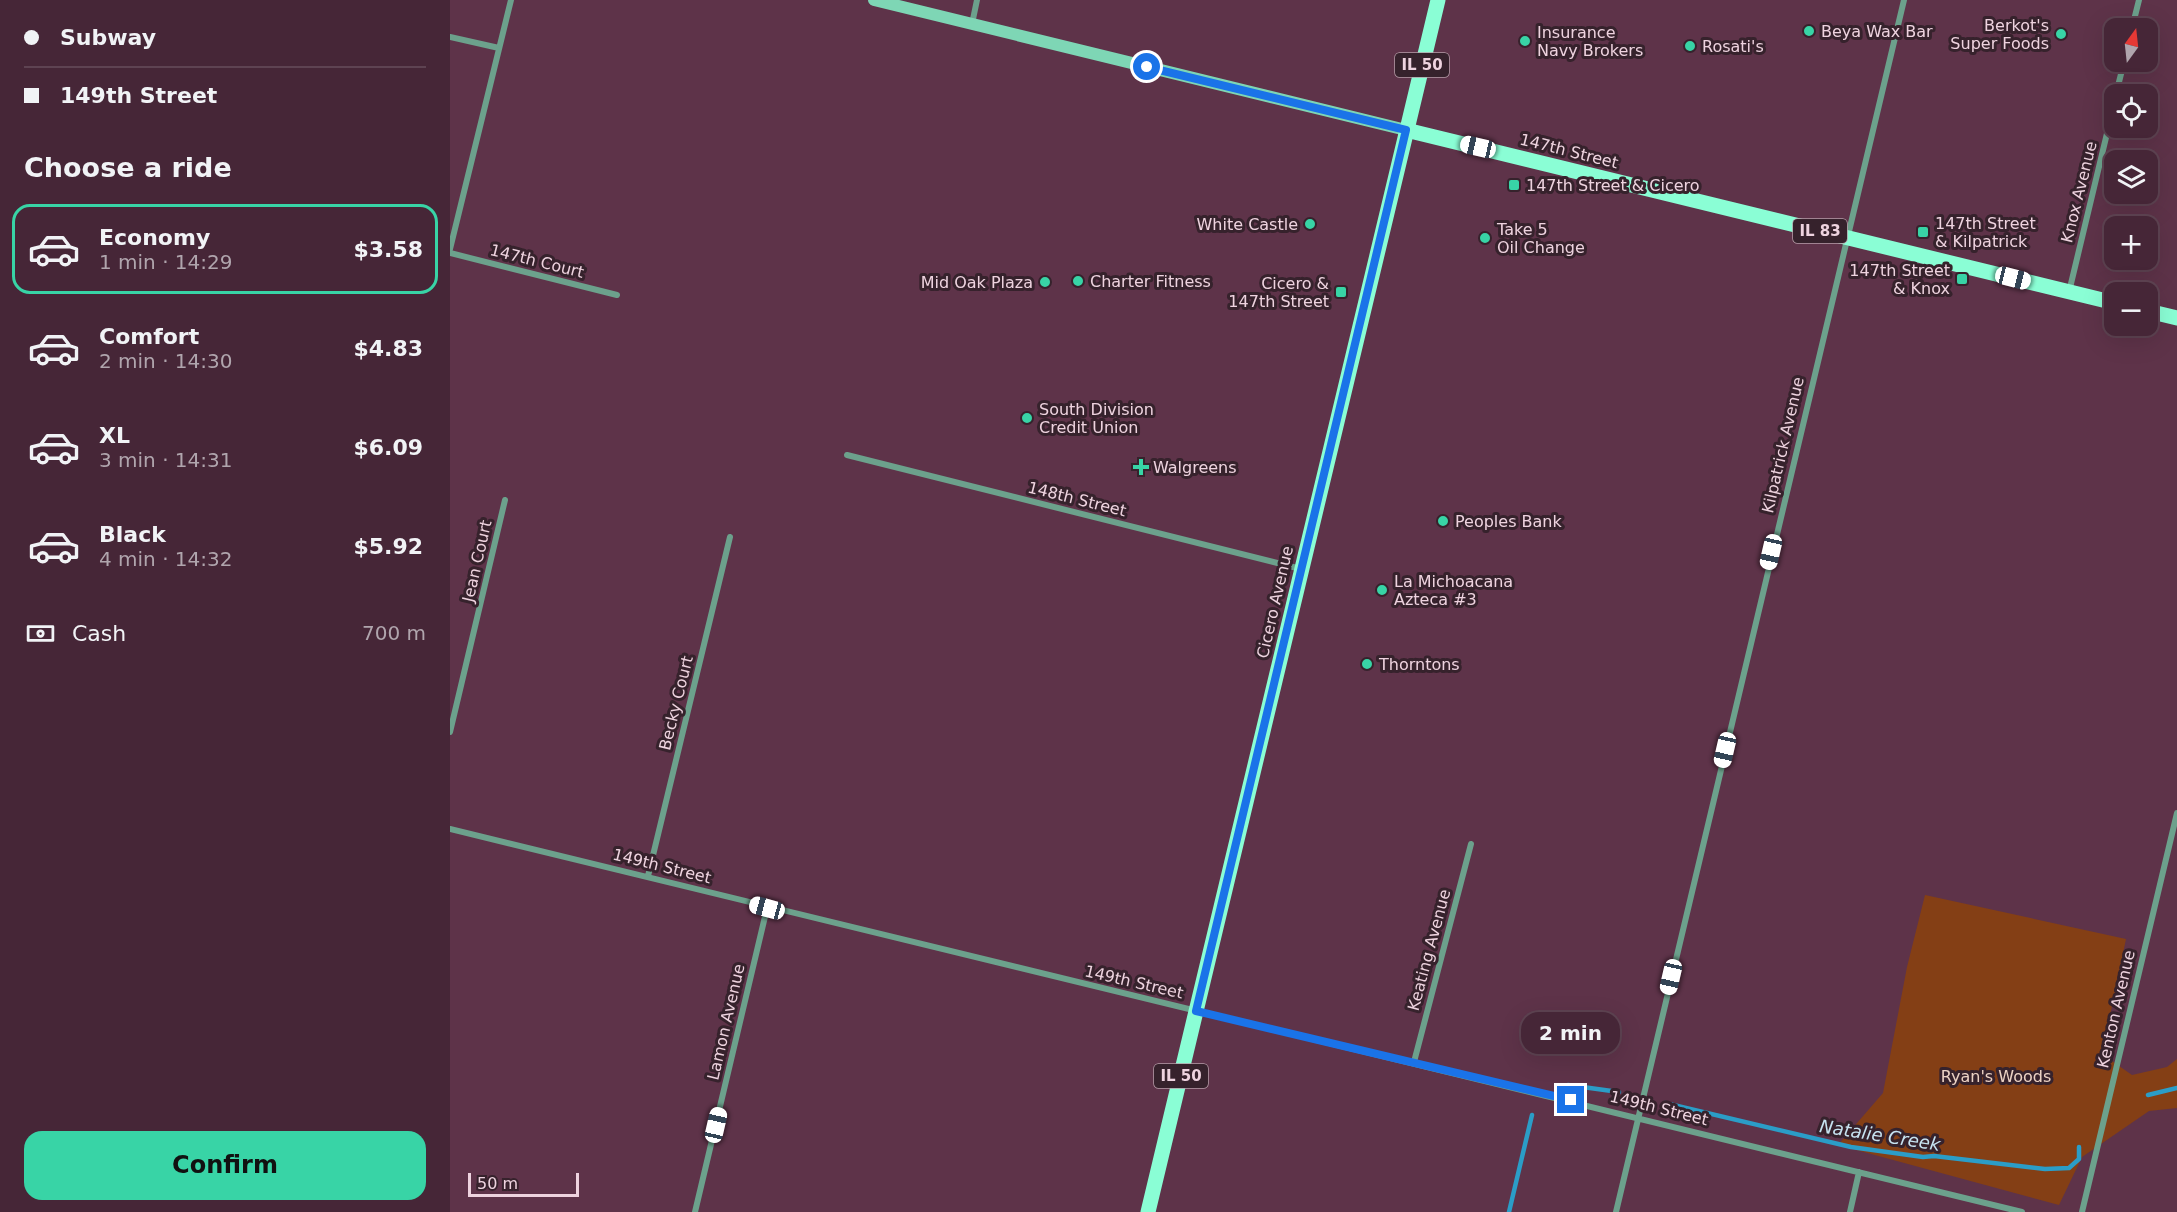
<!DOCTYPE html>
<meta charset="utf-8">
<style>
:root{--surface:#462637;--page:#4d2e3f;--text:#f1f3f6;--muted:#b0a5ad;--line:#5e4352;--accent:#38d4a6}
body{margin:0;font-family:"DejaVu Sans",sans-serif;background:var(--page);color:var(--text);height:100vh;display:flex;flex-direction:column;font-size:22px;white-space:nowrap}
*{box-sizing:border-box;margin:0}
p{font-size:20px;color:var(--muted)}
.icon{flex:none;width:33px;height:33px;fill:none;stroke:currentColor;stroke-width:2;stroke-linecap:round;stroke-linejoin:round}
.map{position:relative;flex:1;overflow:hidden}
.side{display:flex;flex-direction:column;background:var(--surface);width:450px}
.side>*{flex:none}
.banner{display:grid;align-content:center;height:132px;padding:0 24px;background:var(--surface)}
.needle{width:39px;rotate:15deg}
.buttons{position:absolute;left:1654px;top:18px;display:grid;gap:12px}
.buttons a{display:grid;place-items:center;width:54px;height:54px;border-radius:12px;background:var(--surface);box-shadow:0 6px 24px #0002,0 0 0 2px var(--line);font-size:30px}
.scale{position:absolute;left:18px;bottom:15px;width:111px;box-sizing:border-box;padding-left:6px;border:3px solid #eed3df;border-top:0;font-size:16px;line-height:21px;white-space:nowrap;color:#eed3df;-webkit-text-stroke:4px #36222c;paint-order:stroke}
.end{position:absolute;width:27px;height:27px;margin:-14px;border:8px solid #1a73e8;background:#fff;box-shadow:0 0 0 3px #fff}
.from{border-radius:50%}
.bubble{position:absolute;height:42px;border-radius:18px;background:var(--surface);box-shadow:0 6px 24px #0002,0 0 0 2px var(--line);font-size:20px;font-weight:700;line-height:42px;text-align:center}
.car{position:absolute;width:18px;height:36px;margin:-18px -9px;border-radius:8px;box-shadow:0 0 4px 2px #0007;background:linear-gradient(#fff 24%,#345 0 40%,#fff 0 76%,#345 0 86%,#fff 0)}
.banner b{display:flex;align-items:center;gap:21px;height:57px;font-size:22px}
.banner b+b{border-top:2px solid var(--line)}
.banner i{width:15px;height:15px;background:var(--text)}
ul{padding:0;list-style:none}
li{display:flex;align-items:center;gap:18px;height:90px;margin:0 12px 9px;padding:0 12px;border:3px solid transparent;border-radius:18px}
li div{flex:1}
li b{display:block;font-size:22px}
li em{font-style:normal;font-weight:700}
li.active{border-color:var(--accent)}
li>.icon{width:54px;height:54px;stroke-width:1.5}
h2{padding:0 24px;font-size:27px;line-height:72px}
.pay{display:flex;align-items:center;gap:15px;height:66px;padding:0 24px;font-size:22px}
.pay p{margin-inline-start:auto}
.cta{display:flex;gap:12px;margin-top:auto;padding:12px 24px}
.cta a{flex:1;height:69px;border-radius:18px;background:var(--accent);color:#111;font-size:24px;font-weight:700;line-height:69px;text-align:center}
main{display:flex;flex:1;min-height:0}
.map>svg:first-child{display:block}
.green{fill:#843f15}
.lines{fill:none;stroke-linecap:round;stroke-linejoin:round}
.stream{stroke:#2b9dc7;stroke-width:4.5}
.minor{stroke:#6ca18c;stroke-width:6}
.secondary{stroke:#7ed6b5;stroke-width:12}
.primary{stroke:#8afed5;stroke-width:15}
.route{stroke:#1a73e8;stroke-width:8}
.poi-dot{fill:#38d4a6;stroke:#36222c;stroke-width:2}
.labels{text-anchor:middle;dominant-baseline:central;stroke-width:6;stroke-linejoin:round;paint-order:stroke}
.shield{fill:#36222c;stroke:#b79ea9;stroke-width:1.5}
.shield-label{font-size:15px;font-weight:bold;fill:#eed3df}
.poi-label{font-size:16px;fill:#eed3df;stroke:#36222c;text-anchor:start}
.street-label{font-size:16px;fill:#eed3df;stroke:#36222c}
.park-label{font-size:16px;fill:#ecd2c4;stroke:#36222c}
.water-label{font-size:18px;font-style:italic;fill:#c7e3f1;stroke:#36222c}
</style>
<main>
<section class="side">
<div class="banner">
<b><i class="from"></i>Subway</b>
<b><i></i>149th Street</b>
</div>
<h2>Choose a ride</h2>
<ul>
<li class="active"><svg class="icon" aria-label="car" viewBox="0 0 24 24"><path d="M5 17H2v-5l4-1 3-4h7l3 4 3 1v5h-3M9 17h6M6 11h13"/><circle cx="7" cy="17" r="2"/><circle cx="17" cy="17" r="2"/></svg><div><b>Economy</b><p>1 min · 14:29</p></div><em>$3.58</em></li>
<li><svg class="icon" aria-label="car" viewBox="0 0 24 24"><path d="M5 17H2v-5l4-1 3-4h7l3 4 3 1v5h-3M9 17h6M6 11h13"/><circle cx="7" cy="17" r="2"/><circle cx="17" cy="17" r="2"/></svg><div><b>Comfort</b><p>2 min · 14:30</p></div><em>$4.83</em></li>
<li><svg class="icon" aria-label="car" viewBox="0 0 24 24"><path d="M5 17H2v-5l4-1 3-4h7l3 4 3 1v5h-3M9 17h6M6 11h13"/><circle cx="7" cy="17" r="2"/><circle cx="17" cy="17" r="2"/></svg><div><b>XL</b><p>3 min · 14:31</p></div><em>$6.09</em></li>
<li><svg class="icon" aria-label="car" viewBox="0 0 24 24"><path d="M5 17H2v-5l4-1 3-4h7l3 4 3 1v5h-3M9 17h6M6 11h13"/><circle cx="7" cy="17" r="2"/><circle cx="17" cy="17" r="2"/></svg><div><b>Black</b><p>4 min · 14:32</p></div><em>$5.92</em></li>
</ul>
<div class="pay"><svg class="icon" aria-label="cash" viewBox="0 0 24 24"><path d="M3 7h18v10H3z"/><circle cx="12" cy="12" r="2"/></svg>Cash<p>700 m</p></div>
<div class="cta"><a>Confirm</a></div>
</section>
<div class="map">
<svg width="1727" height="1212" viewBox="0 0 1727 1212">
<rect width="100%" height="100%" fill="#5e3349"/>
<path class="green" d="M1475 895 1676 939 1652 1054 1682 1075 1717 1067 1727 1059V1108L1699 1111 1632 1157 1609 1205 1388 1145 1433 1093 1457 967Z"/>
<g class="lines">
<path class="stream" d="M1118 1085 1169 1092
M1698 1095 1727 1088
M1215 1103 1401 1147 1473 1157 1484 1156 1595 1169 1619 1168 1629 1159V1147
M1059 1212 1082 1115"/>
<path class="minor" d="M522 24 527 0
M1682 28 1689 0
M0 37 49 48
M1666 94 1674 62
M0 249 61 0
M0 253 167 295
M1619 292 1665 100
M397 455 851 569
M0 732 55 500
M0 829 1572 1212
M198 876 280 537
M964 1062 1021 844
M245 1212 317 908
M1166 1212 1454 0
M1400 1212 1409 1172
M1632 1212 1727 813"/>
<path class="secondary" d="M424 0 956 130"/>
<path class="primary" d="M956 130 1665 303
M1698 311 1727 318
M698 1212 988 0"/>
</g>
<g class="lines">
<path class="route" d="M697 67 956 130 746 1011 1121 1100"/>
</g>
<g class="poi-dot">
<circle cx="1359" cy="31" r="6"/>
<circle cx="1611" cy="34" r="6"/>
<circle cx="1075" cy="41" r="6"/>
<circle cx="1240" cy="46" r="6"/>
<rect x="1058" y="179" width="12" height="12" rx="3"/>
<circle cx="860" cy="224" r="6"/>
<rect x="1467" y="226" width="12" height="12" rx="3"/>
<circle cx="1035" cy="238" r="6"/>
<rect x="1506" y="273" width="12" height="12" rx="3"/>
<circle cx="628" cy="281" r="6"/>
<circle cx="595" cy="282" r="6"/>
<rect x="885" y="286" width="12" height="12" rx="3"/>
<circle cx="577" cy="418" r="6"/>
<path d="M688 458h6v6h6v6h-6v6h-6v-6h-6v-6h6z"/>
<circle cx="993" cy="521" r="6"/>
<circle cx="932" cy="590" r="6"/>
<circle cx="917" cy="664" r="6"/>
</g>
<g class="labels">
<g class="shield">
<rect x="945" y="53" width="54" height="24" rx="4.5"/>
<rect x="1343" y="219" width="54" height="24" rx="4.5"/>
<rect x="704" y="1064" width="54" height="24" rx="4.5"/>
</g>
<g class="shield-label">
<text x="972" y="65">IL 50</text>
<text x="1370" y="231">IL 83</text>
<text x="731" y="1076">IL 50</text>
</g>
<g class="poi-label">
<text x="1599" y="25" text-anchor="end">Berkot's<tspan x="1599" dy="18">Super Foods</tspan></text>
<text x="1371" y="31">Beya Wax Bar</text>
<text x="1087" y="32">Insurance<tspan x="1087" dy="18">Navy Brokers</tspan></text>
<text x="1252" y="46">Rosati's</text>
<text x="1076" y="185">147th Street &amp; Cicero</text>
<text x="1485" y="223">147th Street<tspan x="1485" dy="18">&amp; Kilpatrick</tspan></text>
<text x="848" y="224" text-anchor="end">White Castle</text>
<text x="1047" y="229">Take 5<tspan x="1047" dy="18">Oil Change</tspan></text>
<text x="1500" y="270" text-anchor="end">147th Street<tspan x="1500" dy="18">&amp; Knox</tspan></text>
<text x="640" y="281">Charter Fitness</text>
<text x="583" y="282" text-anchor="end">Mid Oak Plaza</text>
<text x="879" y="283" text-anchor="end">Cicero &amp;<tspan x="879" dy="18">147th Street</tspan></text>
<text x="589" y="409">South Division<tspan x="589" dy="18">Credit Union</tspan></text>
<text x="703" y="467">Walgreens</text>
<text x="1005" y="521">Peoples Bank</text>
<text x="944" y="581">La Michoacana<tspan x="944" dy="18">Azteca #3</tspan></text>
<text x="929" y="664">Thorntons</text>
</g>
<g class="street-label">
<text transform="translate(1119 151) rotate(14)">147th Street</text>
<text transform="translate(1629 192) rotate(-76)">Knox Avenue</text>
<text transform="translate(87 261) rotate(14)">147th Court</text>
<text transform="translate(1333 445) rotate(-77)">Kilpatrick Avenue</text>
<text transform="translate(627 499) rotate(14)">148th Street</text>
<text transform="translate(27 561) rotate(-77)">Jean Court</text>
<text transform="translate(825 602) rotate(-77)">Cicero Avenue</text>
<text transform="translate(226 703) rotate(-76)">Becky Court</text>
<text transform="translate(212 866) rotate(14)">149th Street</text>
<text transform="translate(979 950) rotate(-75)">Keating Avenue</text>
<text transform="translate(684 982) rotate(13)">149th Street</text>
<text transform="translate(1666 1009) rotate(-77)">Kenton Avenue</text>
<text transform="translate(276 1022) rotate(-77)">Lamon Avenue</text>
<text transform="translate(1209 1108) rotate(14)">149th Street</text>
</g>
<g class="park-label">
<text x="1546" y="1076">Ryan's Woods</text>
</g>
<g class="water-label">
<text transform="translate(1430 1135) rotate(9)">Natalie Creek</text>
</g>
</g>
</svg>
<div class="buttons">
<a><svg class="needle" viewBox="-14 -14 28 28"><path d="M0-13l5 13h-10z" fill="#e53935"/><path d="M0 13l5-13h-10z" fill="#b0a5ad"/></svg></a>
<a><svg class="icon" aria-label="locate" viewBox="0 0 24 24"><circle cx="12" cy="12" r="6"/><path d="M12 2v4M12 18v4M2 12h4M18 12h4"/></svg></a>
<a><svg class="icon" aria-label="layers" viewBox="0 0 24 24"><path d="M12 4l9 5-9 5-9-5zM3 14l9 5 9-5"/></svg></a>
<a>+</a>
<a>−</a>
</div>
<div class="scale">50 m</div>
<i class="end from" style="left:697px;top:67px"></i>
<i class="end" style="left:1121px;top:1100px"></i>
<div class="bubble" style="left:1071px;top:1012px;width:99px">2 min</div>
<i class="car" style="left:1028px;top:147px;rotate:283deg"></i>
<i class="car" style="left:1563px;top:278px;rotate:104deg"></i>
<i class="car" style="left:1321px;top:552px;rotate:193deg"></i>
<i class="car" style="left:1275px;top:750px;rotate:193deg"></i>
<i class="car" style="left:317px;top:908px;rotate:285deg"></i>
<i class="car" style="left:1221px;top:977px;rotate:193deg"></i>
<i class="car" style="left:266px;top:1125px;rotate:13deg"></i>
</div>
</main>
